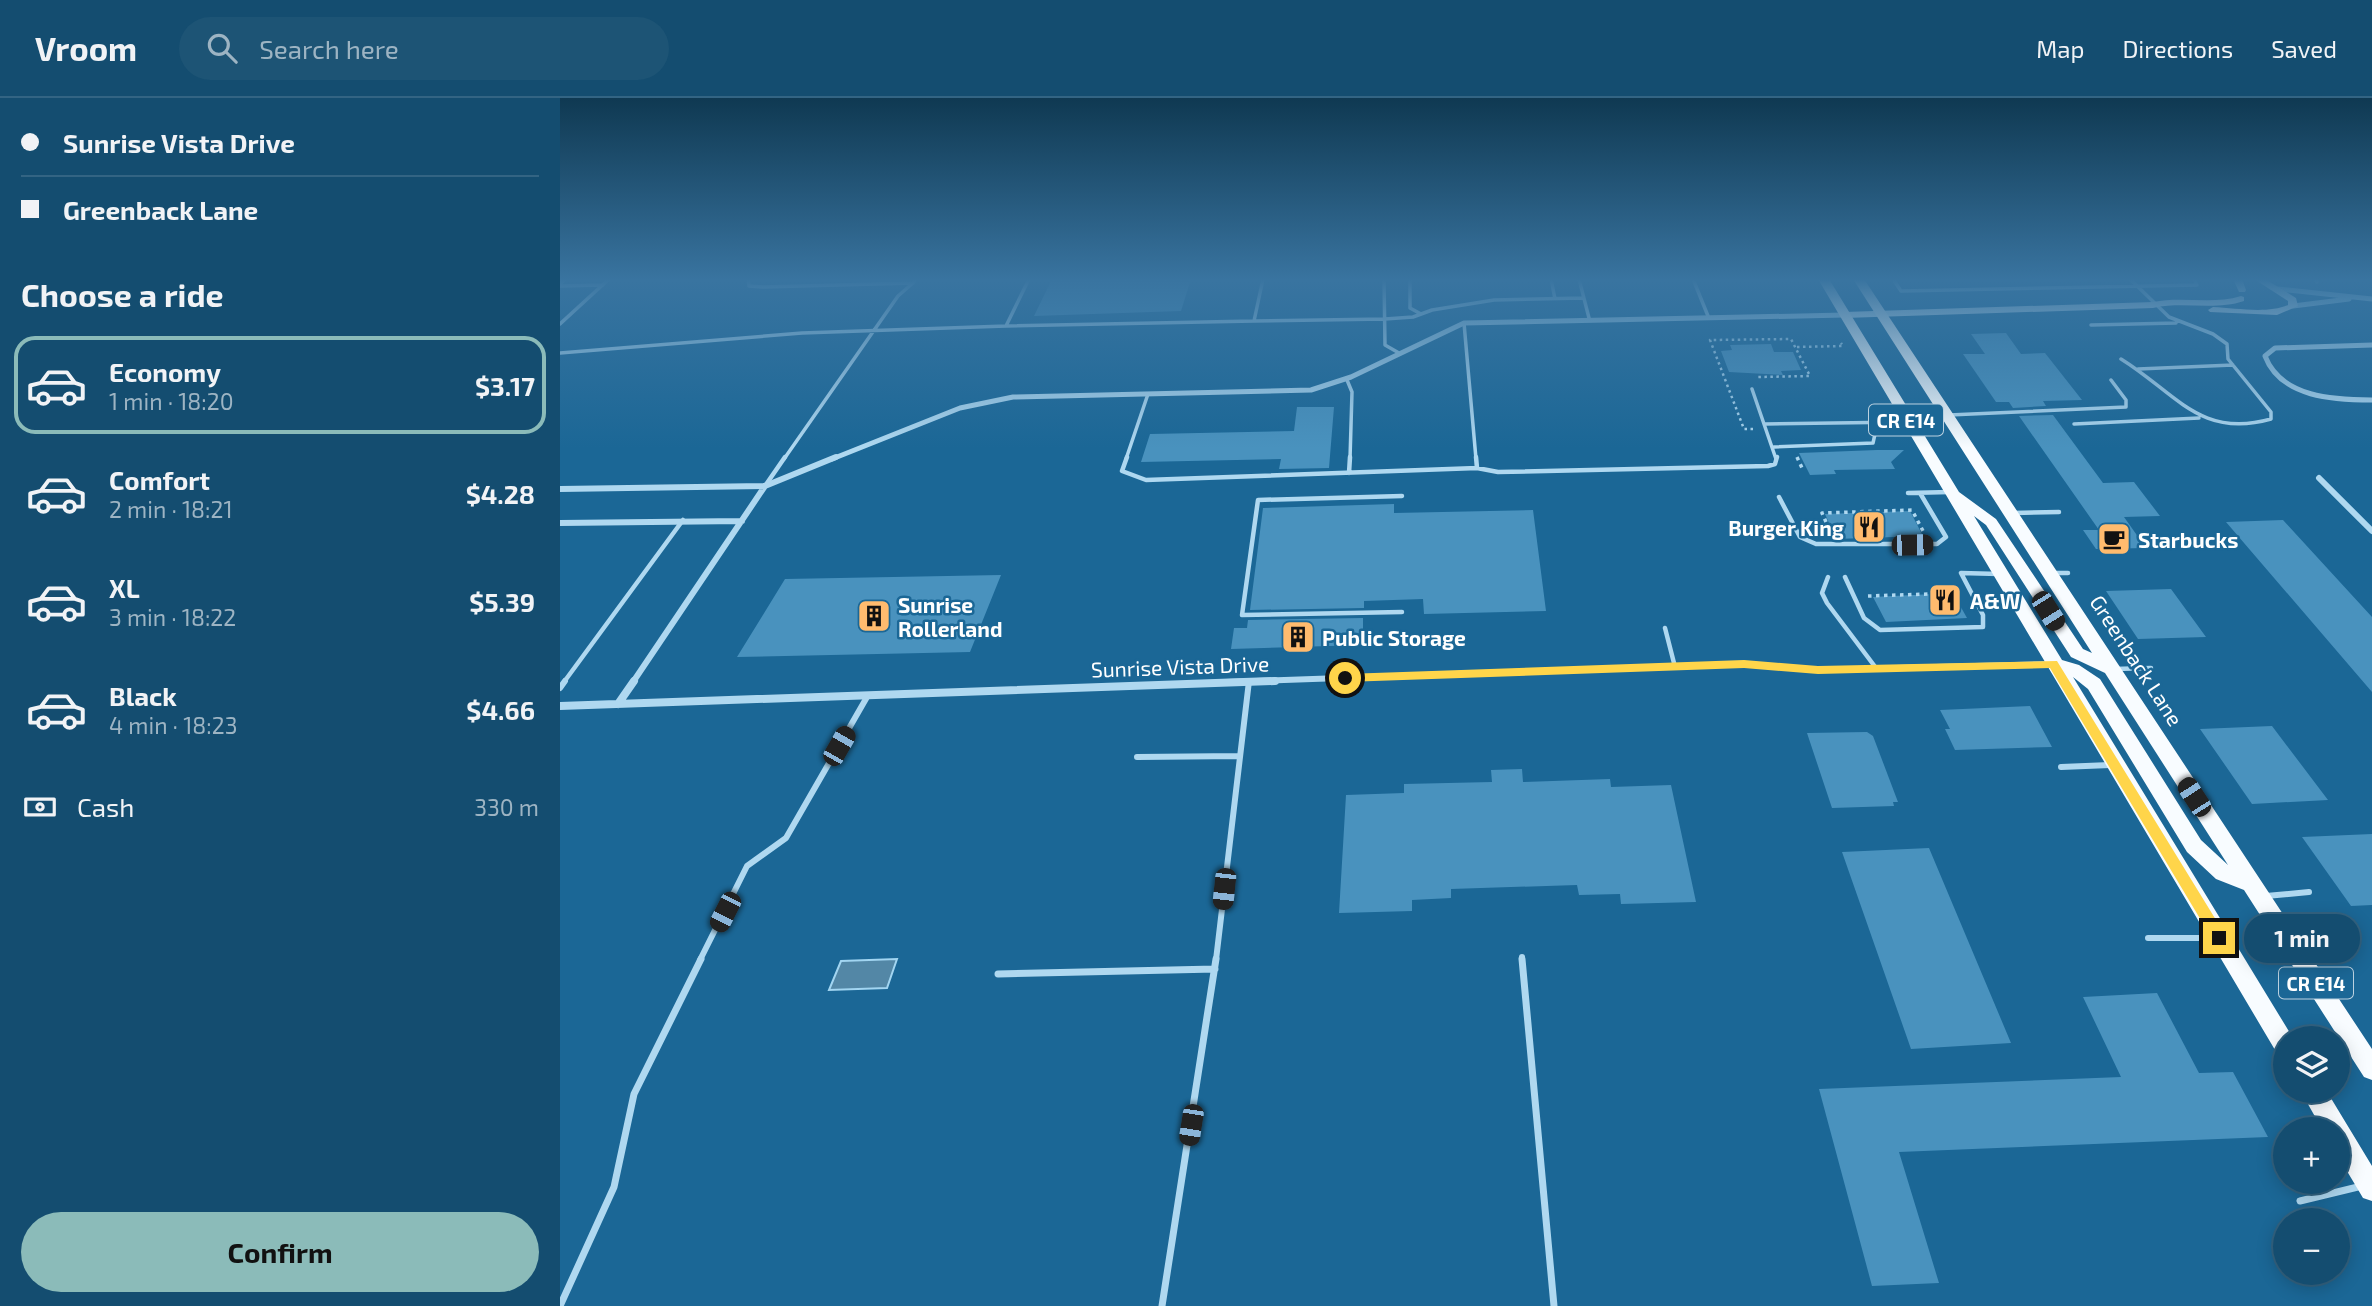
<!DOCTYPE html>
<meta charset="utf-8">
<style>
:root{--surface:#144d70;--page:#1d5475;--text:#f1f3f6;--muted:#9db4c3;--line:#336483;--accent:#8bbbb9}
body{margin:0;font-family:"Exo 2",sans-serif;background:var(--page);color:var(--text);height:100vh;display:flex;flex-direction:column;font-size:26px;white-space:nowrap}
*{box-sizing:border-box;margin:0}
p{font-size:23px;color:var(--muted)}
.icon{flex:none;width:38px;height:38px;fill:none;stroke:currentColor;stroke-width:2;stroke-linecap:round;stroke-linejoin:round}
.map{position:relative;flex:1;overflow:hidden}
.details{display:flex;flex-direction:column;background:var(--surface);width:560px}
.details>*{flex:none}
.hud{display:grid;align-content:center;height:154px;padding:0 21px;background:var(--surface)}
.buttons{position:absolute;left:1713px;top:928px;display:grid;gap:14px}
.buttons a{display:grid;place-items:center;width:77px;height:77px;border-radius:50%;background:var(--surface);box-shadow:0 4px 18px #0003,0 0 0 2px var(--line);font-size:35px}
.end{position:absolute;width:32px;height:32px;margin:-16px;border:9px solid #ffd54a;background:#111;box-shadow:0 0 0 4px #111}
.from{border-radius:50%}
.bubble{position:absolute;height:49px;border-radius:24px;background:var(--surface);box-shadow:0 4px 18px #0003,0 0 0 2px var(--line);font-size:23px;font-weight:700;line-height:49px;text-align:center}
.car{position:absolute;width:21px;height:42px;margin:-21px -10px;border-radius:9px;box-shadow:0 0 5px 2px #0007;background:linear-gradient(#222 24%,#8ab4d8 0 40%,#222 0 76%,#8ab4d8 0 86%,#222 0)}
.hud b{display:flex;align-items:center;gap:24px;height:66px;font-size:26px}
.hud b+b{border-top:2px solid var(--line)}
.hud i{width:18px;height:18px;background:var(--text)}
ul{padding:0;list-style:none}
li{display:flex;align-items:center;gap:21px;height:98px;margin:0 14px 10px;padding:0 7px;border:4px solid transparent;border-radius:21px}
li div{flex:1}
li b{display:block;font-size:26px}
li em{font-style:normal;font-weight:700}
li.active{border-color:var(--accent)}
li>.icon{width:63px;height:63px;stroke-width:1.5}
h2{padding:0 21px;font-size:32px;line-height:84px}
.pay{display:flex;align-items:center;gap:18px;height:77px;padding:0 21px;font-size:26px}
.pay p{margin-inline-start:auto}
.primary-button{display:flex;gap:14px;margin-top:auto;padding:14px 21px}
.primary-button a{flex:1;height:80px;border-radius:42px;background:var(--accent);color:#111;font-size:28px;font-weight:700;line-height:80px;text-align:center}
header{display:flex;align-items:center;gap:42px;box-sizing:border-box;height:98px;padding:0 35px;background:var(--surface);border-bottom:2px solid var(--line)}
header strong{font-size:33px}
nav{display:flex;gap:38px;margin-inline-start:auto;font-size:24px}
.search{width:490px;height:63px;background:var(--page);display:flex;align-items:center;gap:18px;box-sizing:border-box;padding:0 24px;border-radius:38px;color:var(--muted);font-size:26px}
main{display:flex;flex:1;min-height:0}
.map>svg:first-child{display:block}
.water{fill:#5387a6;stroke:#a2d5f1;stroke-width:2}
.building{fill:#4992be}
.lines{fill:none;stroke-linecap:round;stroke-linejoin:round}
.path-far1{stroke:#afd8f0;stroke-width:2.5;stroke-dasharray:2.5 3.5;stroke-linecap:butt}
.path{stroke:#afd8f0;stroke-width:3.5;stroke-dasharray:3.5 4.5;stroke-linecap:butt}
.lane-far3{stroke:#afd8f0;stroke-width:3.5}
.lane-far2{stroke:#afd8f0;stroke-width:4.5}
.lane-far1{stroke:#afd8f0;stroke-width:6}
.lane{stroke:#afd8f0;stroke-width:7}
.street-far2{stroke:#afd8f0;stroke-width:5}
.street-far1{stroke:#afd8f0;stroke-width:6}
.street{stroke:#afd8f0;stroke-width:8}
.secondary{fill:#ddeffb;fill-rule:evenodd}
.primary{fill:#f8fcff;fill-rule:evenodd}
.route{fill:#ffd54a}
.labels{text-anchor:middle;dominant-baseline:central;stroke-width:5;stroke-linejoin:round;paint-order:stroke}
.shield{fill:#1b6796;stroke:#bbd1e0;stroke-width:2}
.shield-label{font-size:19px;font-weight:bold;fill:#fff}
.poi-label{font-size:21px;font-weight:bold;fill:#fff;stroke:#1b6796;text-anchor:start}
.street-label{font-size:21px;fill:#fff;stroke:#1b6796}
</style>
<header>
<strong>Vroom</strong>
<div class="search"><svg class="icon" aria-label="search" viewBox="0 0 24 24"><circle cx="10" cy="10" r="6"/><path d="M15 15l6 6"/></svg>Search here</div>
<nav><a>Map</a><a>Directions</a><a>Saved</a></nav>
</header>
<main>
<section class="details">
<div class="hud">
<b><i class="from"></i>Sunrise Vista Drive</b>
<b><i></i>Greenback Lane</b>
</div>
<h2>Choose a ride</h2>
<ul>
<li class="active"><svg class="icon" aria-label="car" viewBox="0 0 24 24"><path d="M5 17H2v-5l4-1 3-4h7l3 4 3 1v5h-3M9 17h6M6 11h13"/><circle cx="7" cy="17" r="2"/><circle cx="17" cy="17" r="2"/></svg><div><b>Economy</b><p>1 min · 18:20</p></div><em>$3.17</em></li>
<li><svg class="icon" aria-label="car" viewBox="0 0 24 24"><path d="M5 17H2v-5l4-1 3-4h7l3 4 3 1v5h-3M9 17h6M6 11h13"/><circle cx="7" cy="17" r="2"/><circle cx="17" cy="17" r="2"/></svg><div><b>Comfort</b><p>2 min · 18:21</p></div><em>$4.28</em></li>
<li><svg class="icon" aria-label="car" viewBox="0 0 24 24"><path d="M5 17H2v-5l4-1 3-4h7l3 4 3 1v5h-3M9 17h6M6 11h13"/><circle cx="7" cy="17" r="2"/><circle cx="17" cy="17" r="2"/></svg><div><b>XL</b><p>3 min · 18:22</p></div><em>$5.39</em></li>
<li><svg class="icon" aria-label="car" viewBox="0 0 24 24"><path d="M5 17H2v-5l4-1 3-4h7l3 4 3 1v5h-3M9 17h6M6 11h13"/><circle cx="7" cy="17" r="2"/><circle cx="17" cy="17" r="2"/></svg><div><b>Black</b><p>4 min · 18:23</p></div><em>$4.66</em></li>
</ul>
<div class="pay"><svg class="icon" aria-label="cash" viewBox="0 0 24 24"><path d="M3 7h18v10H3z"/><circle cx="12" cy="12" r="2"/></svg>Cash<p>330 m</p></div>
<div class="primary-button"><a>Confirm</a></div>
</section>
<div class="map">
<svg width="1812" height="1208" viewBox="0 0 1812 1208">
<rect width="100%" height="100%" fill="#1b6796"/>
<path class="water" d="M337 861 327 890 269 892 281 863Z"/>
<path class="building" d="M492 181H631L621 213 474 218Z
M1446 235 1461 256 1485 255 1522 302 1483 303 1486 308 1453 310 1449 304H1436L1403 256H1425L1411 236Z
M1211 246 1214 254H1233L1241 272 1221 273 1223 277 1169 274 1161 253 1172 252 1170 247Z
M737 309H774L769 370 719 371 721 361 581 364 590 336 734 333Z
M1493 317 1543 385 1574 384 1600 418 1564 419 1586 450 1536 451 1523 432H1539L1459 318Z
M1317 352H1344L1331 364 1335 371 1274 372 1276 376 1250 377 1239 355Z
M834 406V415L973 412 986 513 864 516 863 501 804 503V510L690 512 703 410Z
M1350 413 1363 438 1276 441 1265 416Z
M1723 422 1812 519V594L1666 424Z
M441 477 410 554 177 559 225 481Z
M1611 491 1646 539 1578 541 1546 493Z
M1393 495 1407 520 1326 524 1313 499Z
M803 520V547L671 551 674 530H687L688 522Z
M1470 608 1492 649 1395 652 1385 631H1390L1380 612Z
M1712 628 1768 702 1692 706 1640 631Z
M1307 634 1313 638 1338 704H1333L1334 708 1272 710 1247 635Z
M962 671 963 684 1050 681 1051 689 1111 687 1136 804 1061 806 1060 796 1019 797 1017 787 891 791V800L852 802V813L779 815 786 697 844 695V686L932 684 931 672Z
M1812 736V807L1791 808 1742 739Z
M1369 750 1451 945 1351 951 1282 754Z
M1597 895 1639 975 1673 974 1708 1039 1339 1054 1379 1185 1312 1188 1259 991 1561 979 1523 899Z"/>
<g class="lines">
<path class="path-far1" d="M1237 249 1283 248 1281 245
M1193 331H1184L1150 242 1231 241 1250 278 1198 279"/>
<path class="path" d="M1237 359 1242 370
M1266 424 1262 415 1352 412 1363 433
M1308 498 1398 495"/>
<path class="lane-far3" d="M188 181 189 188 203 189 353 185 356 181
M469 181 446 228 694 223 703 181
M824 181 825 247 839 255
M850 181V210L861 216
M991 181 995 201
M1019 181 1029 220
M1133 181 1148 218
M1333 181 1341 193 1637 187 1634 181
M1755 181 1757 184
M0 186 6 181
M0 188 43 187
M694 223 825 221 853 219 872 212 934 202 1023 200
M904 225 916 361
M0 226 49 181
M1531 227 1616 225
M0 255 242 235 446 228
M1561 261C1616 295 1640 341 1711 321V314L1668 261 1667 246 1653 236 1609 219 1570 181
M1578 271 1673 267
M787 282 792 294 790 361
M1192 291 1216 361
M1389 317 1566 309V302L1551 282
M1205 326 1348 324
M1514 326 1639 320
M1214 349 1313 345 1315 336 1311 325
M224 361 338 198 353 185
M566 361 588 296"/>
<path class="lane-far2" d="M567 359 562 373 586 382 917 370 938 374 1208 368 1215 366 1217 359
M916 359 917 370
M789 375 790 359
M205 388 225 359
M1348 395 1390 394
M842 398 698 402 682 517 842 514
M1219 399 1240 439 1256 446H1377L1386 439 1360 395
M1454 415 1499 414
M1493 475H1508
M1268 479 1262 495 1267 505 1316 570
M1285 479 1304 520 1320 532 1423 529V517L1401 475 1439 476
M1105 530 1115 569
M1554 571 1591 570
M4 584 123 422"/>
<path class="lane-far1" d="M0 590 5 583
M577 659 680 658
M1501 669 1550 667
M1706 798 1749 794
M1588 840H1652
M962 859V862
M140 862 187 768 226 740 307 599
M656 862 689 583"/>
<path class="lane" d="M962 861 994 1208
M438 876 655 871
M1740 1103 1802 1088
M0 1208 54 1089 74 996 141 861
M602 1208 656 861"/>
<path class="street-far2" d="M1718 191 1812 201
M1733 208 1789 201
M1812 247 1715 250 1705 258C1721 300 1775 302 1812 302
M272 361 400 310 453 299 751 292 791 279 904 225 1284 217"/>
<path class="street-far1" d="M1759 380 1812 433
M0 391 205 388 276 359
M0 425 182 423
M73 584 205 388
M666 584 1184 566 1258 572 1493 566"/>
<path class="street" d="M58 606 74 583
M0 608 715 583"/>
<path class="secondary" d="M1673 181H1682L1686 192 1685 194H1679Z
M1694 181H1705L1736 200 1738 208 1717 217 1650 214 1648 212 1653 209C1676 210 1707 216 1728 207V203Z
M1681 198 1684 199V203C1654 213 1624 203 1593 210L1284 220 1279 217 1284 214 1593 204C1622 198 1652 207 1681 198Z"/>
<path class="primary" d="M1258 181H1269L1399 394 1436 421 1523 551 1532 555 1293 181H1304L1812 951V982L1804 979 1684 792 1656 781 1627 754 1528 591 1513 579 1733 940H1726V960L1718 957ZM1414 418 1426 427 1511 559 1545 575 1668 767 1641 742 1540 581 1519 567 1502 562Z
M1740 992H1766L1812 1068V1103L1803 1100 1778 1058V1031H1762Z"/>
</g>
<linearGradient id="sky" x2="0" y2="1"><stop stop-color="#0f3952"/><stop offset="0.52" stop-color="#3974a0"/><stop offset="1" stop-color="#3974a0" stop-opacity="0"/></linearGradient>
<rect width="1812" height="350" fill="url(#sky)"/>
<path class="route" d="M1184 562 1258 568 1497 563 1664 835V844H1654L1490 570 1258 576 1184 570 785 584 779 580 785 576Z"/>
<defs>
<symbol id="restaurant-square" viewBox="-11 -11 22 22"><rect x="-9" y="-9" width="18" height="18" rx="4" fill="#ffbb6e" stroke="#1b6796"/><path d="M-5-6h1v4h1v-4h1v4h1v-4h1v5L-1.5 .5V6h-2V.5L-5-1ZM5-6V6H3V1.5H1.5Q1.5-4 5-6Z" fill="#111"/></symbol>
<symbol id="cafe-square" viewBox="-11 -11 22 22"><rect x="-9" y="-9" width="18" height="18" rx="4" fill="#ffbb6e" stroke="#1b6796"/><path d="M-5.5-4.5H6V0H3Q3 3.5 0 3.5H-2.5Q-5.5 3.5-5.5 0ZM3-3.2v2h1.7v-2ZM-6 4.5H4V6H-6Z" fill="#111"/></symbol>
<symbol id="building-square" viewBox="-11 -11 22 22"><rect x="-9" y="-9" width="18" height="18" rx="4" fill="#ffbb6e" stroke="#1b6796"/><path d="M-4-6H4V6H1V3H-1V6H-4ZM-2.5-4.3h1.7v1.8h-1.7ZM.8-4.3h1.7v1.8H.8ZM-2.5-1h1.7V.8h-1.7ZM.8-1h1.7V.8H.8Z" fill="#111"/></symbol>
</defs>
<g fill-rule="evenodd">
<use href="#restaurant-square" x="1290" y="410" width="38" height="38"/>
<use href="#cafe-square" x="1535" y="422" width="38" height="38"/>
<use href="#restaurant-square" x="1366" y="483" width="38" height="38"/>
<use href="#building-square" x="295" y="499" width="38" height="38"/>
<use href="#building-square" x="719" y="520" width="38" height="38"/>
</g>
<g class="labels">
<g class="shield">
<rect x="1309" y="306.5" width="74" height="31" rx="5"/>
<rect x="1719" y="869.5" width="74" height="31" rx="5"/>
</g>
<g class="shield-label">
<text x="1346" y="322">CR E14</text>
<text x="1756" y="885">CR E14</text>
</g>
<g class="poi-label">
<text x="1284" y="429" text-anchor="end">Burger King</text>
<text x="1578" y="441">Starbucks</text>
<text x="1410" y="502">A&amp;W</text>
<text x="338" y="506">Sunrise<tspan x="338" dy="24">Rollerland</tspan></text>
<text x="762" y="539">Public Storage</text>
</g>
<g class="street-label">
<text transform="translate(1577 562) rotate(57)">Greenback Lane</text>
<text transform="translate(620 568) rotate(-2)">Sunrise Vista Drive</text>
</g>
</g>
</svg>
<div class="buttons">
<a><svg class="icon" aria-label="layers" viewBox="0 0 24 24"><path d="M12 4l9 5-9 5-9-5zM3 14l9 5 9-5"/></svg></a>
<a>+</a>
<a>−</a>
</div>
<i class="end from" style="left:785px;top:580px"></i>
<i class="end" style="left:1659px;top:840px"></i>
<div class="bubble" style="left:1684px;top:816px;width:116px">1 min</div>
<i class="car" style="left:1352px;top:447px;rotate:89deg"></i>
<i class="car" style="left:1488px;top:513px;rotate:148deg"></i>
<i class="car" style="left:279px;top:648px;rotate:30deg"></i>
<i class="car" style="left:1634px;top:699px;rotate:327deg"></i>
<i class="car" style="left:664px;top:791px;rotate:186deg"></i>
<i class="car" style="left:165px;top:814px;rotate:207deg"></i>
<i class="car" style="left:631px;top:1027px;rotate:189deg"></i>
</div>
</main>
